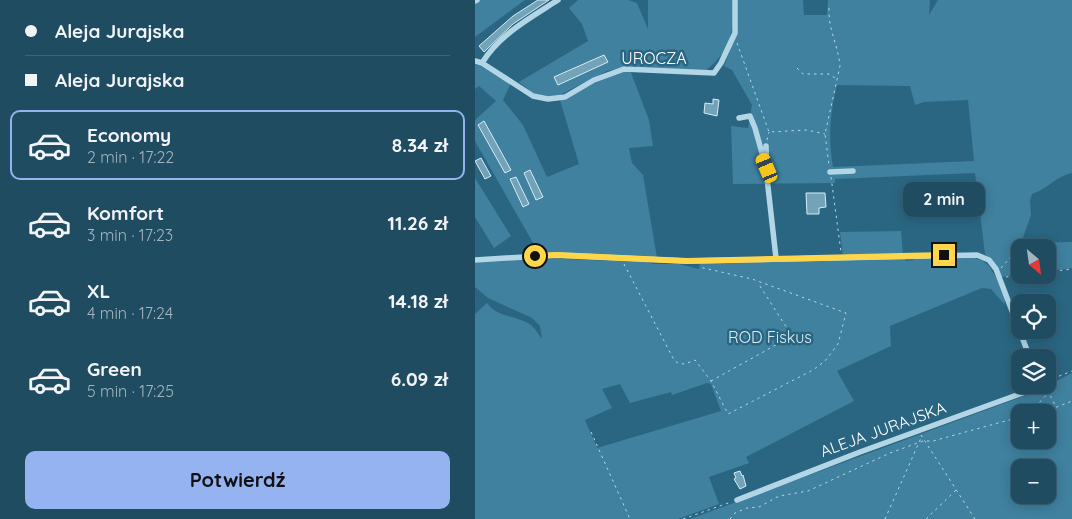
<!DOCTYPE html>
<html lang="pl">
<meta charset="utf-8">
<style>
:root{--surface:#204c62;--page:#2d566b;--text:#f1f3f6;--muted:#a2b4be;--line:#3d6377;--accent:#95b2f1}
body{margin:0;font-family:Quicksand,sans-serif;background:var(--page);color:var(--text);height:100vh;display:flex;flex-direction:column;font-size:19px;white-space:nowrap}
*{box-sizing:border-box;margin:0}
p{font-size:16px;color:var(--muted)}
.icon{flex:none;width:28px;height:28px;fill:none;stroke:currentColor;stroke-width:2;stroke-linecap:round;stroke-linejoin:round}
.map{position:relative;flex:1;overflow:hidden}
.details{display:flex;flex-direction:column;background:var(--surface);width:475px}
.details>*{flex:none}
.hud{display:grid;align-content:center;height:110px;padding:0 25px;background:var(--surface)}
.needle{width:32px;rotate:151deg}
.buttons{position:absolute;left:536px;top:239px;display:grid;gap:10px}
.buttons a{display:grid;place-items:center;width:45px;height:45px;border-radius:10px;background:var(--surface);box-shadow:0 2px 12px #0003,0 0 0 1px var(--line);font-size:25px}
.end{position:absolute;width:22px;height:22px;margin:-11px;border:6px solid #ffd54a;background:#111;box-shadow:0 0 0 2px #111}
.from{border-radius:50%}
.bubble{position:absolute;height:35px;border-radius:10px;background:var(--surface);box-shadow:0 2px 12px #0003,0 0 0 1px var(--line);font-size:16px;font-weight:800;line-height:35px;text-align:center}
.car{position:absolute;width:15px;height:30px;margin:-15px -8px;border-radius:6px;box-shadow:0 0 4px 1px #0007;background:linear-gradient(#f5c518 24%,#345 0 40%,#f5c518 0 76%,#345 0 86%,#f5c518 0)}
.hud b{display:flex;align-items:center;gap:18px;height:48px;font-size:19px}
.hud b+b{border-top:1px solid var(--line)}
.hud i{width:12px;height:12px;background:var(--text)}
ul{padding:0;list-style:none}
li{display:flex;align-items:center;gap:15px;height:70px;margin:0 10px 8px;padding:0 15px;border:2px solid transparent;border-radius:10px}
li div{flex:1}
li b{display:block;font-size:19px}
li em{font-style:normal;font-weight:800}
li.on{border-color:var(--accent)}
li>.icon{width:45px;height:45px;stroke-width:1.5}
.primary-button{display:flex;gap:10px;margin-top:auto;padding:10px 25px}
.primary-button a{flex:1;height:58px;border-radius:10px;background:var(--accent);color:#111;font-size:20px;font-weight:800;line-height:58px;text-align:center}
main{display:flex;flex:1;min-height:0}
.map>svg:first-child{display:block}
.green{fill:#3f819f;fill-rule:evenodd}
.building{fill:#72a3b9;stroke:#d6ecf5}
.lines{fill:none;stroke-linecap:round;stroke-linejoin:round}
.path{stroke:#b3d6e6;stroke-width:1;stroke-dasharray:2.5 4;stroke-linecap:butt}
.minor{stroke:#b3d6e6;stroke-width:5.5}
.route{stroke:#ffd54a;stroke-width:6}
.labels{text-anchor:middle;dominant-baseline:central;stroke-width:5;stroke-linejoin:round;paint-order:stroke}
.street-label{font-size:16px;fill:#fff;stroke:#2a6682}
.park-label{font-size:16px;fill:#d6ecf5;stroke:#2a6682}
</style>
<main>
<section class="details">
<div class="hud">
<b><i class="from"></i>Aleja Jurajska</b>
<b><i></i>Aleja Jurajska</b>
</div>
<ul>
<li class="on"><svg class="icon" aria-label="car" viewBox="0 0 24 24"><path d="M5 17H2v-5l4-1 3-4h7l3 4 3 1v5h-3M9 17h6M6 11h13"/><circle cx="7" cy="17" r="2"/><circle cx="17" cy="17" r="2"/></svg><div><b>Economy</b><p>2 min · 17:22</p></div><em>8.34 zł</em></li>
<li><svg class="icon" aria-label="car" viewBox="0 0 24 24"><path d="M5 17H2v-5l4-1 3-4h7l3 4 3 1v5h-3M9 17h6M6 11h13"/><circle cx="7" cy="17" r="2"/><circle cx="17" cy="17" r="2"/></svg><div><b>Komfort</b><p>3 min · 17:23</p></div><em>11.26 zł</em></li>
<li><svg class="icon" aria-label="car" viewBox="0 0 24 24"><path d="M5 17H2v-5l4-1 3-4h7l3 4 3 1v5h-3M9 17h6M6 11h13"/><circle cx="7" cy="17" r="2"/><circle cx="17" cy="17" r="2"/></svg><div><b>XL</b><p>4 min · 17:24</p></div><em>14.18 zł</em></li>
<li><svg class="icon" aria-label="car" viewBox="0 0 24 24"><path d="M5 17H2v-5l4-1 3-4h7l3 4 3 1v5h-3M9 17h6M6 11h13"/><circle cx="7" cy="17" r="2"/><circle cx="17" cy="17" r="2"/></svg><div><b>Green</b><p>5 min · 17:25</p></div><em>6.09 zł</em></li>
</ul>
<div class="primary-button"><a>Potwierdź</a></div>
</section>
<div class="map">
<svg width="597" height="519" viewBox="0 0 597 519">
<rect width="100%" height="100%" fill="#2a6682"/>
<path class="green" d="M5 0H50L0 37V4Z
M103 0H153L162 3 173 29V0H258C258 33 258 49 230 71L154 66 132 71 79 98 58 93 44 82 113 41 107 24 94 8Z
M262 0H328L329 15H352L353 0H455L454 15 463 0H597V173C579 177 575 188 557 194L555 200 556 215 546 243 597 242V268L573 271 572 248H545V274L526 277 521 267 510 254 500 173 360 179V183L258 184 256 126 273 128 277 105 257 70 249 66 262 32ZM362 85 435 86 440 105 449 102 493 100 499 161 358 167C353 138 355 114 362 85Z
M0 64 10 67 36 83 28 100 48 125 72 177 104 164 85 100 139 73 155 70 174 120 178 146 154 148 157 163 168 175 182 258 89 253 65 255 0 141V120L21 101 4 86 0 89Z
M0 178 36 236 19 248 0 217Z
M426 231 428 255 368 256 365 232Z
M59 258 173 262 178 264H204L224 269 225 263 429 258 431 261 438 260 441 258H500L508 261 514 266 522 279 531 300 529 304 516 289 507 288 415 326 416 346 362 371 379 401 271 457 274 463 234 477 244 504 203 519H0V314L12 303C21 316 38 316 51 322 59 325 63 334 67 339L65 326 57 318 13 298 0 287V262ZM232 383 236 384 246 411 122 448 110 420 137 408 127 389 145 384 155 403 196 392 197 395Z
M597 373V519H215L560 392ZM545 412H572V440H545ZM545 468H572V495H545Z"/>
<path class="building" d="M63 0H74L38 24 9 52 4 46 38 16Z
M129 55 133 62 83 85 79 77Z
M238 99 244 100 242 116 229 113 230 103 238 104Z
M9 121 36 170 30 173 3 125Z
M6 158 16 176 10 179 0 161Z
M55 170 68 197 61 200 49 173Z
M41 177 54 204 48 207 35 179Z
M331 193H350L351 207 344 208V214H332Z
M265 471 267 476 268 475 271 486 265 489 259 479 261 478 259 473Z"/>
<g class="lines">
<path class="path" d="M354 8C353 30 363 44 365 66L350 134 354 165
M262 43 294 132 332 130 350 134
M322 68 328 74H354L360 78 361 81
M292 140 294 132
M356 177 366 252
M149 264 199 360C206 367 212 363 220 360L236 381 253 414 338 370 350 361 363 344 371 313 277 279 224 267
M526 268 549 242
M572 272 597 269
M531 277 545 275
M236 381 317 336 283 283
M572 381 597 371
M568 386 571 387 581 407
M556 412 573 393
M569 412 597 401
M116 432 155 519
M446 435 500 519
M208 519 256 502
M255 519 260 513 272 508 284 507 304 496 333 491 415 453 448 441H458L534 420 545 419
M410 519 446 438
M451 519 481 490"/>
<path class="minor" d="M0 1 2 0
M0 61 7 63 58 96 73 99 90 97 119 80 149 69 239 73 246 63 260 33V0
M7 63C25 34 55 18 83 0
M264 118 275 116 280 128 290 164
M291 146 292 178 301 258
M355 172 378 171
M0 260 82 255 212 261 502 255 514 260 521 269 555 358
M262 500 385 452 553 391 564 385"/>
</g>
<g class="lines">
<path class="route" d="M60 256 82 255 212 261 469 255"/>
</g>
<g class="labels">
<g class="street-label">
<text x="179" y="58">UROCZA</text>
<text transform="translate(408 429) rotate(-20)">ALEJA JURAJSKA</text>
</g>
<g class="park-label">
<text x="295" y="337">ROD Fiskus</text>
</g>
</g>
</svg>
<div class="buttons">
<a><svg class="needle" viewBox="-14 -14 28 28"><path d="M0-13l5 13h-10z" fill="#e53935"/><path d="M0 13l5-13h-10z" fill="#a2b4be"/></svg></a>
<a><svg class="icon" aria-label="locate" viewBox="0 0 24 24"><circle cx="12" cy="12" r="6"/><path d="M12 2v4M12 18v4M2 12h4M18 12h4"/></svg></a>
<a><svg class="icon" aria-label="layers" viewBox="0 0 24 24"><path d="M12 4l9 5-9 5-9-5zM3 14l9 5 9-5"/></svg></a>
<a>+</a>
<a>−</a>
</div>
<i class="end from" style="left:60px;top:256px"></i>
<i class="end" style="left:469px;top:255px"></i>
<div class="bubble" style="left:428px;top:182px;width:82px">2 min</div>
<i class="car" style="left:292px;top:168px;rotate:337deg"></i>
</div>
</main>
